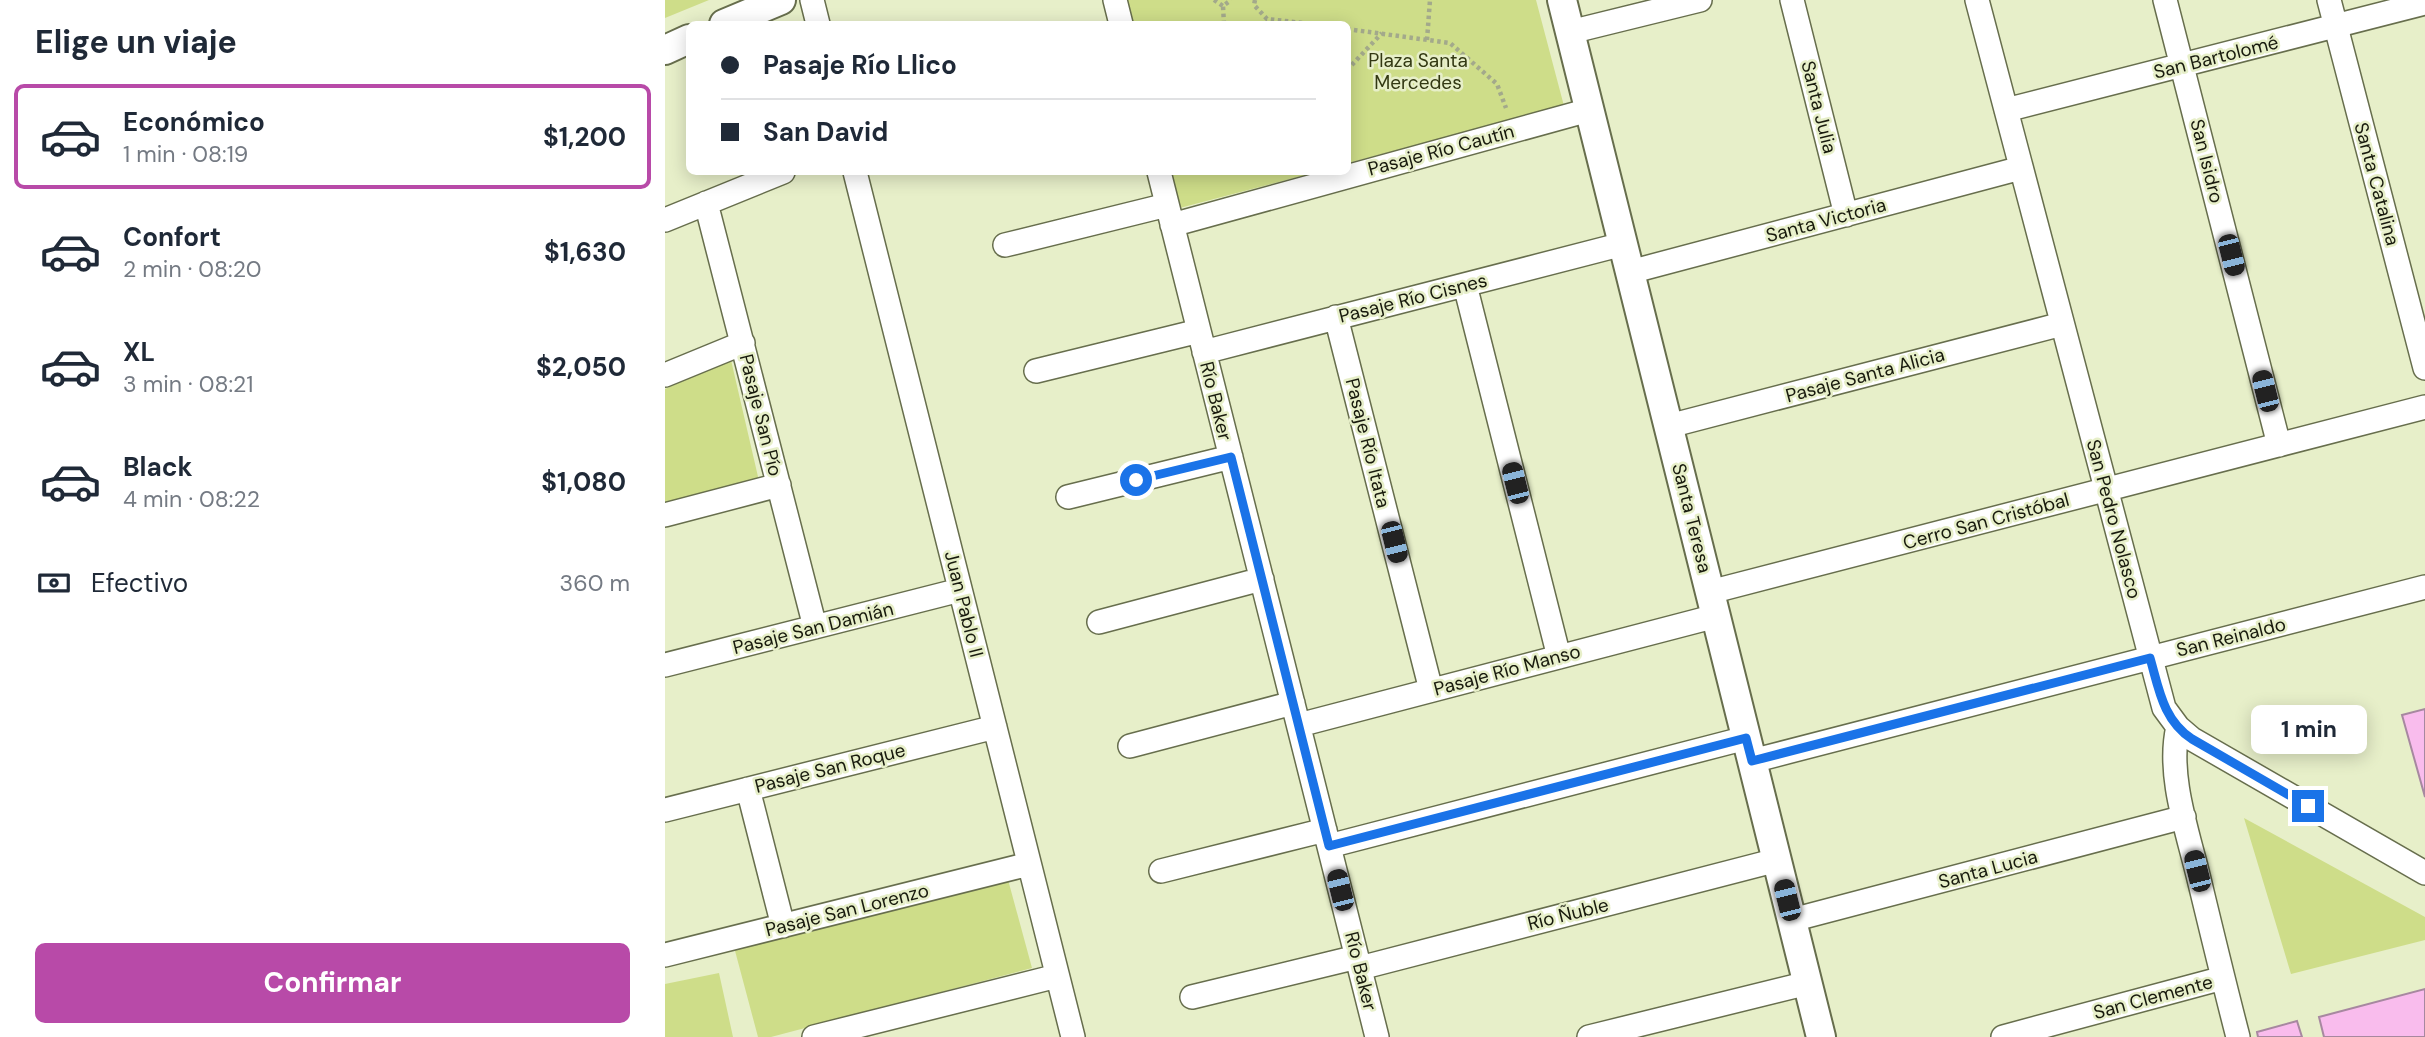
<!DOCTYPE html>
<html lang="es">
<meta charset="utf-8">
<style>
:root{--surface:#fff;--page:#f6f6f7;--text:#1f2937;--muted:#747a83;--line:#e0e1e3;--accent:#b84aa8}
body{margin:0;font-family:"DM Sans",sans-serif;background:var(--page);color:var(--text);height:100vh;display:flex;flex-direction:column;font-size:26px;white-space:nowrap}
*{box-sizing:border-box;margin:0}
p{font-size:23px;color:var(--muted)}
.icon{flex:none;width:38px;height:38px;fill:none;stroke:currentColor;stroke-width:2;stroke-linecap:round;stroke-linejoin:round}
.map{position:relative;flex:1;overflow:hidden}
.sheet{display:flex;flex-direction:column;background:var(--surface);width:665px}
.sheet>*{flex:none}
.hud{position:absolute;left:21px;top:21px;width:665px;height:154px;border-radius:10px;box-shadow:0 4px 18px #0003;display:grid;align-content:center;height:154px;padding:0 35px;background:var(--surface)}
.end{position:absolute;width:32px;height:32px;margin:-16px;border:9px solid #1a73e8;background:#fff;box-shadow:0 0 0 4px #fff}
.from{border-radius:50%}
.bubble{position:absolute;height:49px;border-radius:10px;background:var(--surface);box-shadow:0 4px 18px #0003;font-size:23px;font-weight:700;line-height:49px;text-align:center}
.car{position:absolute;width:21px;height:42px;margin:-21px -10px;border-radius:9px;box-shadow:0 0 5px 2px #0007;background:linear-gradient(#222 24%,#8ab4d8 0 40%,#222 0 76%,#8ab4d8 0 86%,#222 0)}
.hud b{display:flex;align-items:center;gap:24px;height:66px;font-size:26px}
.hud b+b{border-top:2px solid var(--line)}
.hud i{width:18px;height:18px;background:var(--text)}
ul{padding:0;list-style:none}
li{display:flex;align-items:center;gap:21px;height:105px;margin:0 14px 10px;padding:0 21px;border:4px solid transparent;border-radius:10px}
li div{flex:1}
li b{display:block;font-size:26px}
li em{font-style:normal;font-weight:700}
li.selected{border-color:var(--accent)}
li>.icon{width:63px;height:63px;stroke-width:1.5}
h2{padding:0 35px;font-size:32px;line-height:84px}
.pay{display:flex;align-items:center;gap:18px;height:77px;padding:0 35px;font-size:26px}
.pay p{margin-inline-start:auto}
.cta{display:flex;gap:14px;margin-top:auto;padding:14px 35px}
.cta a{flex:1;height:80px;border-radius:10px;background:var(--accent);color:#fff;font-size:28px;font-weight:700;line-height:80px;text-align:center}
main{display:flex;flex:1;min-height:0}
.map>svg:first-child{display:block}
.green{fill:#cedd89}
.building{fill:#f9bced;stroke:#a788a0;stroke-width:2}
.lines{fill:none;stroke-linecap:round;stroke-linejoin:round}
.minor-casing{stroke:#676e4d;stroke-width:26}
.tertiary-casing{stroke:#676e4d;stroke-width:32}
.path{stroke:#a3a98b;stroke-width:4.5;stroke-dasharray:3.5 3.5;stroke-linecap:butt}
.minor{stroke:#fff;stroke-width:23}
.tertiary{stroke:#fff;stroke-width:28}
.route{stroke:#1a73e8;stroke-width:9}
.labels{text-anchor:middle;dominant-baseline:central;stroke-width:5;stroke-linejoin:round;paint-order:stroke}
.street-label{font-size:19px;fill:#181a0d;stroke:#e7efc9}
.park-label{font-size:19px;fill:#323812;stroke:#e7efc9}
</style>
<main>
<section class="sheet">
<h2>Elige un viaje</h2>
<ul>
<li class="selected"><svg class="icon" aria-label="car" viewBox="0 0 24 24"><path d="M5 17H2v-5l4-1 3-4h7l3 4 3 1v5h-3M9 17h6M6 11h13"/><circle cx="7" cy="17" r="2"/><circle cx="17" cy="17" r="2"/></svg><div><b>Económico</b><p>1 min · 08:19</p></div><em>$1,200</em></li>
<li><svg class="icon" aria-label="car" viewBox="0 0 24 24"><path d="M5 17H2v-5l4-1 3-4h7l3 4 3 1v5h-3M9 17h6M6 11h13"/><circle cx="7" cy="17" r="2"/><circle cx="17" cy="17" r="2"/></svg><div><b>Confort</b><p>2 min · 08:20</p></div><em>$1,630</em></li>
<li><svg class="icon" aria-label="car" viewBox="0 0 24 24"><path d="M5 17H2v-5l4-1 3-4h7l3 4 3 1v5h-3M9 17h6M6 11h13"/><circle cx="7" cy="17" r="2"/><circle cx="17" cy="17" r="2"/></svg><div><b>XL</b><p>3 min · 08:21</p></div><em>$2,050</em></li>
<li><svg class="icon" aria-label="car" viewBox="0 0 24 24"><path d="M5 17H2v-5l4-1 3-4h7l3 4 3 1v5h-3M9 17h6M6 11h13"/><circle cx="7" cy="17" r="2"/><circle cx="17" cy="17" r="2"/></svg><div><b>Black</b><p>4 min · 08:22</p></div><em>$1,080</em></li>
</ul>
<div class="pay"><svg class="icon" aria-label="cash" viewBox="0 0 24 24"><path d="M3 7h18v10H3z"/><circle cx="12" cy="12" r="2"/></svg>Efectivo<p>360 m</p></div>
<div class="cta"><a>Confirmar</a></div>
</section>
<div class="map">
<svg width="1760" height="1037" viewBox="0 0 1760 1037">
<rect width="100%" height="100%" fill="#e7efc9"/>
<path class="green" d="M0 0H44L0 18Z
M459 0H871L899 106 683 163 682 24H464Z
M498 172H652L507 210Z
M66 360 94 481 0 505V389Z
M1579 818 1760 917V940L1626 974Z
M342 876 367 968 106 1037H93L69 947Z
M54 973 68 1037H0V984Z"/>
<path class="building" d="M1760 709V797L1737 715Z
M1760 989V1037H1659L1654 1017Z
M1632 1021 1637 1037H1593L1592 1032Z"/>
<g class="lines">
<defs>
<path id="minor" d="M147 0 153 24
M450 0 456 24
M1127 0 1181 215
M1312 0 1499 708 1513 727 1527 739 1760 873
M1500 0 1614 445
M1664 0 1760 368
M905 32 1035 0
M1341 110 1760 3
M190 172 408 1037
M494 172 712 1037
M41 203 150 627
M0 220 118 172
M507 225 924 110
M340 245 502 205
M965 272 1356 168
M800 285 894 657
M671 317 766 690
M539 352 958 244
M371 371 534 331
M0 375 78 343
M1004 426 1397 324
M403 497 566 457
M0 515 114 485
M1045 592 1760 407
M434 622 597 579
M0 665 295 590
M634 725 1051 616
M1513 727C1502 773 1522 830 1533 875 1546 929 1559 983 1573 1037
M465 746 628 703
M1087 761 1760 587
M83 789 118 926
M0 810 330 727
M664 846 1081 738
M496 871 660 830
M1127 920 1519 817
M0 955 364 864
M695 968 1112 860
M527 997 692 957
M149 1037 392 976
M924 1037 1143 983
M1338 1037 1558 978"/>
<path id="tertiary" d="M897 0 1156 1037
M59 24 116 0
M0 50 24 39"/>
</defs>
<use href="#minor" class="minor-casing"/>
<use href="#tertiary" class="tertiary-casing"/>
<path class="path" d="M549 0 558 6
M590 0 589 5 602 19 647 24
M559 24 558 6 566 0
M682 29 785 43 832 84 841 108
M762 40 765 0
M682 70 717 33"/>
<use href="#minor" class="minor"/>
<use href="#tertiary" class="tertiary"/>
</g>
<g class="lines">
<path class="route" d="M471 480 566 457 664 846 1081 738 1087 761 1485 658C1494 689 1498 720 1527 739L1643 806"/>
</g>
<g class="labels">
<g class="street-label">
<text transform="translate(1551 57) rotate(-14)">San Bartolomé</text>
<text transform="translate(1154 107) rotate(76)">Santa Julia</text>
<text transform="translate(776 150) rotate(-15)">Pasaje Río Cautín</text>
<text transform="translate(1542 161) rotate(76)">San Isidro</text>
<text transform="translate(1712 184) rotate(75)">Santa Catalina</text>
<text transform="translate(1161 220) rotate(-15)">Santa Victoria</text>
<text transform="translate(748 298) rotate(-14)">Pasaje Río Cisnes</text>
<text transform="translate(1200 375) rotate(-15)">Pasaje Santa Alicia</text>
<text transform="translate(551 401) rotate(76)">Río Baker</text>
<text transform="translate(96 415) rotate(76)">Pasaje San Pío</text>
<text transform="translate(703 443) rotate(76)">Pasaje Río Itata</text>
<text transform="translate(1027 518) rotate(76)">Santa Teresa</text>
<text transform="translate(1449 519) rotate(75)">San Pedro Nolasco</text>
<text transform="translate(1321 521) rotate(-15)">Cerro San Cristóbal</text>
<text transform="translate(299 604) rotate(76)">Juan Pablo II</text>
<text transform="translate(148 628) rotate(-14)">Pasaje San Damián</text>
<text transform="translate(1566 637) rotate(-14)">San Reinaldo</text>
<text transform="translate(842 670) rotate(-15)">Pasaje Río Manso</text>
<text transform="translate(165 768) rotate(-14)">Pasaje San Roque</text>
<text transform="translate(1323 869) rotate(-15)">Santa Lucia</text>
<text transform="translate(182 910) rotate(-14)">Pasaje San Lorenzo</text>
<text transform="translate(903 914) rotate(-14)">Río Ñuble</text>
<text transform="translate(696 971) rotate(76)">Río Baker</text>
<text transform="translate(1488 997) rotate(-15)">San Clemente</text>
</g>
<g class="park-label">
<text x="753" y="60">Plaza Santa<tspan x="753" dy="22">Mercedes</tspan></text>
</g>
</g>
</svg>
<i class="end from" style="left:471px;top:480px"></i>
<i class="end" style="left:1643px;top:806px"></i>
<div class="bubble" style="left:1586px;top:705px;width:116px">1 min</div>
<i class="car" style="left:1566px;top:255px;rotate:166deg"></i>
<i class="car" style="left:1600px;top:391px;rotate:346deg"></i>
<i class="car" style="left:850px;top:483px;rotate:346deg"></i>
<i class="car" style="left:729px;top:542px;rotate:166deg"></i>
<i class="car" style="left:1532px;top:871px;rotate:346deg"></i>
<i class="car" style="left:675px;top:890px;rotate:346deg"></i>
<i class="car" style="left:1122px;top:900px;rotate:346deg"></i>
<div class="hud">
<b><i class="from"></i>Pasaje Río Llico</b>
<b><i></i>San David</b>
</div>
</div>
</main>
